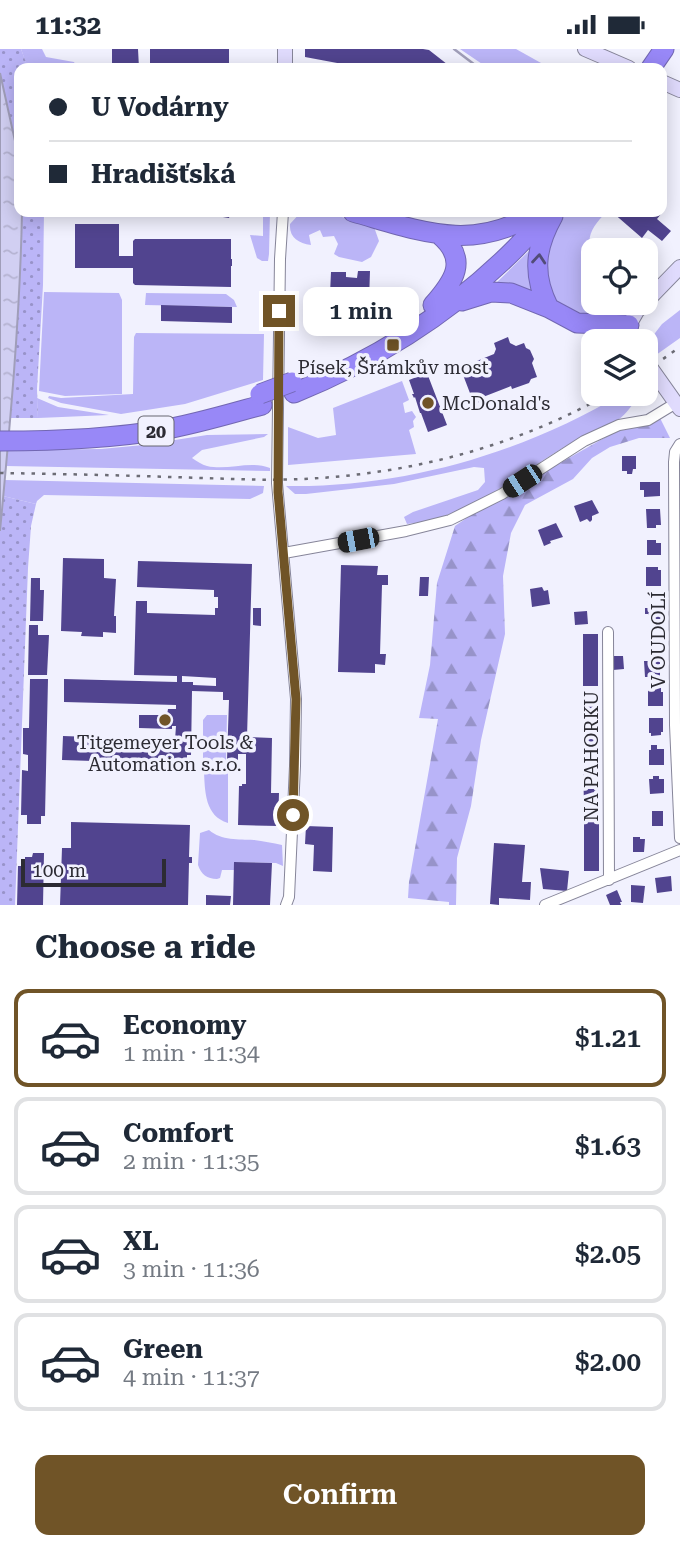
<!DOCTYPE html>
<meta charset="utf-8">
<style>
:root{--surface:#fff;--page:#f6f6f7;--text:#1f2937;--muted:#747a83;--line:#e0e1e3;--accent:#705427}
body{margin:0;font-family:"Roboto Serif",serif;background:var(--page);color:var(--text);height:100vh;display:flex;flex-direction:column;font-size:26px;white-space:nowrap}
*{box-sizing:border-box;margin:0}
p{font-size:23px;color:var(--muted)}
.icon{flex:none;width:38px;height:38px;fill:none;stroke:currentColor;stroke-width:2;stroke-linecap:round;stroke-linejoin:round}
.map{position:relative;height:856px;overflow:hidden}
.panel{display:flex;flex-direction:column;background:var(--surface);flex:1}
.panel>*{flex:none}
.guide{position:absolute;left:14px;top:14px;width:653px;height:154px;border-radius:14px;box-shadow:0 4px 18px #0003;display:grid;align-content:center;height:154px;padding:0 35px;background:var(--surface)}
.fabs{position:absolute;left:581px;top:189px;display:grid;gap:14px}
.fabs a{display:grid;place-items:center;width:77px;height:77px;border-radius:14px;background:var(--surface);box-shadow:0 4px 18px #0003;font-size:35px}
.scale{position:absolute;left:21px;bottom:18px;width:145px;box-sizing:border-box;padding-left:7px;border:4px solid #2c2b33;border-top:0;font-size:19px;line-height:24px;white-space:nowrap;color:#2c2b33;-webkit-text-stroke:5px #f1f1fe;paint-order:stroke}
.end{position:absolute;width:32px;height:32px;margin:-16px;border:9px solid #705427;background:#fff;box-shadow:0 0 0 4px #fff}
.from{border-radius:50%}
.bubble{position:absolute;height:49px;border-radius:14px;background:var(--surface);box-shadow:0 4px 18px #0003;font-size:23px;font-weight:600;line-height:49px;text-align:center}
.car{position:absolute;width:21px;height:42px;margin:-21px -10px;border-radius:9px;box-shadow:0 0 5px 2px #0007;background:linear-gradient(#222 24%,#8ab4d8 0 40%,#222 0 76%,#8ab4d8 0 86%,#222 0)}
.guide b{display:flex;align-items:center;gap:24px;height:66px;font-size:26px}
.guide b+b{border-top:2px solid var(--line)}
.guide i{width:18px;height:18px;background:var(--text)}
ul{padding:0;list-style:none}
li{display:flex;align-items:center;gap:21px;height:98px;margin:0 14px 10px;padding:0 21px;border:4px solid var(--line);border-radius:14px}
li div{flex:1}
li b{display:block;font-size:26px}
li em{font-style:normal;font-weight:600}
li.active{border-color:var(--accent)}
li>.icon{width:63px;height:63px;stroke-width:1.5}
h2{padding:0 35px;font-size:32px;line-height:84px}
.primary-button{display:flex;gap:14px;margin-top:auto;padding:14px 35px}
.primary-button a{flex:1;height:80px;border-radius:14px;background:var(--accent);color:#fff;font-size:28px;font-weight:600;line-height:80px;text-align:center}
.status{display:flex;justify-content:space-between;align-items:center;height:49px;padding:0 35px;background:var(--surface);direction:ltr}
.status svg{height:19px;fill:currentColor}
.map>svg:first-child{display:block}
.green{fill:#bbb5f7}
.forest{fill:url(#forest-firs)}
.park{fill:url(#park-dots)}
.water{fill:url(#water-ripples);stroke:#a09eb9;stroke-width:2}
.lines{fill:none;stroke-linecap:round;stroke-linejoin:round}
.stream{stroke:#a09eb9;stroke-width:2.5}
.building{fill:#51448f;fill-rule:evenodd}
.street-casing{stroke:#868599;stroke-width:12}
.secondary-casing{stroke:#868599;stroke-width:16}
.highway-casing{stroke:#7267b2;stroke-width:21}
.street{stroke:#fff;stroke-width:10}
.secondary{stroke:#e0dbfd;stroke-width:14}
.highway{stroke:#9888f7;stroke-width:19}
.rail{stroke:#6c6c75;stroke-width:2.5;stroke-dasharray:3.5 7;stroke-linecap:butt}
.highway-bridge-casing{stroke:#7267b2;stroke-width:21;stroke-linecap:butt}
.highway-bridge{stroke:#9888f7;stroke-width:19}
.oneway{stroke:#524c78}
.route{stroke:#705427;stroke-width:9}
.poi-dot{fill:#705427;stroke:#f1f1fe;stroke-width:2.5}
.labels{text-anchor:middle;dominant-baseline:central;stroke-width:7;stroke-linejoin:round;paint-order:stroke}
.shield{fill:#f1f1fe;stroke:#676670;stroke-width:2}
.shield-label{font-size:18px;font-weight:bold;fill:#2c2b33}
.poi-label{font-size:19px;fill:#2c2b33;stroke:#f1f1fe}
.street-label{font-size:19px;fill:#2c2b33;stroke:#f1f1fe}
</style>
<div class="status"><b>11:32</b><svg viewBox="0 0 49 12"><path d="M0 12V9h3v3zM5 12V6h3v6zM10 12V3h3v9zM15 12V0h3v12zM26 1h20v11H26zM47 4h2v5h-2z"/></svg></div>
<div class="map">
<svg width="680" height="856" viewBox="0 0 680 856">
<defs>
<pattern id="forest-firs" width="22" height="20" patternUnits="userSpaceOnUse" patternTransform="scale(1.75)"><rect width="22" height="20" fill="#bab4f8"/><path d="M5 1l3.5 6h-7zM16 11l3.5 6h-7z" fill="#9793c9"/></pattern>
<pattern id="park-dots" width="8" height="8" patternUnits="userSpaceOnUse" patternTransform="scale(1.75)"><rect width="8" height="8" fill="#bbb5f7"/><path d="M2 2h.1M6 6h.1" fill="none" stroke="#9893c9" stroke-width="1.8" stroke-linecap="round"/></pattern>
<pattern id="water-ripples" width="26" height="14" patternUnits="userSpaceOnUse" patternTransform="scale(1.75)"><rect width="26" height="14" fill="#d1cff2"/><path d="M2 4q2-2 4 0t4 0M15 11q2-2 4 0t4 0" fill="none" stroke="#b4b2d0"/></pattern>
</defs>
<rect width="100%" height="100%" fill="#f1f1fe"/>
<path class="green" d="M21 0H42L46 8 74 13 77 19H36L27 17Z
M460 0H516L550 19H488Z
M263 163H270L269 205 268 212H262L257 209 250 186 263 187Z
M301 163H326L374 178 379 192 371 208 362 213 339 208 334 205 338 195 334 187 323 188 320 181 309 186 311 196C298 194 289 188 290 175Z
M564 163H606C596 175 587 183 590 199L586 201 593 233V254H610V261L599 267 582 266 566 260 553 249 542 218 559 169Z
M532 199 540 250 506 235 496 234Z
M44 243 119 244 122 251V345L65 347 39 342Z
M146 244 226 245 234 251 237 258 145 256Z
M680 261V289L656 306 652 288 662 275Z
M136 284 264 285 263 331 185 355 121 365 61 354 48 349 49 347 61 349 133 345 134 288Z
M402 332 409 351 403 354 405 364 412 362 416 368 413 372 414 378 409 381 416 405 288 416V378L318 389 336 386 333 359Z
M622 345H631L633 355C629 360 624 367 619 370 606 378 592 382 580 389 524 419 473 469 407 475L404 468 413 463 478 441 485 433 484 419 474 418 394 435 306 445H295L286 437C404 439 522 404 622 345Z
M37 349 58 358 109 366 38 369Z
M268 385 264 388 202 401 192 409C197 412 202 416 207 417 228 422 250 411 270 419V422L6 417 7 401 101 400 143 396 207 386Z
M5 431 264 437 263 444 250 450 44 446 37 452 36 455 3 447Z
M207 666H227L226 712H203V671Z
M204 723 228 724V774C205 767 205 743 204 723Z
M209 781C222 792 238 790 254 791 263 792 273 794 282 796L283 817 276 814 235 813 234 821H222L220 829 217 830C207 830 201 825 198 816L200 784Z"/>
<path class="forest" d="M660 369 670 389H639L610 398 592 409 573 430 525 456 511 484 503 527 505 585 481 691 471 757 457 809 456 856H449V853L408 849 409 833 438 670 419 669 430 616 437 534 455 477 484 457 620 380Z"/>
<path class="park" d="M0 0H21L27 16 30 19H19V127L17 101 0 24Z
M22 163H44L43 236 37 340 38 369H10L21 208Z
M3 447 36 455 31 477 28 519 15 856H0V482Z"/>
<path class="water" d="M0 24 17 101 19 163H22C20 269 10 376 0 482Z"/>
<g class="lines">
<path class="stream" d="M454 0 479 19"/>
</g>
<path class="building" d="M112 0H138L139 19H112Z
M150 0H229V19H150Z
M305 0H423L429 1 452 19H364L305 8Z
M198 163H231L229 169 198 164Z
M612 163H658L661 165 657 170 671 182 662 192 648 181 642 189Z
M75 175H119V207H133V192L135 190H231V210H232V217H231V238L135 236 133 234V219H75Z
M358 222H370L369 252 357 251V245H345V250H350V257H335V246L330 245 331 223H346V228L357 229Z
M161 256 232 258V274L161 272Z
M508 288 510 294 516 297 524 294 526 299 530 301 534 310 532 314 537 328 531 330 529 334 512 340 511 337 483 348 484 351 477 354 473 352 460 318 462 314 468 312 472 314 494 305 496 300 494 294Z
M427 324 447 376 428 383 421 364H420L415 348 414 349 412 345H414L409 331Z
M622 407H636V420H633L632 425H627V422H622Z
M640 433H660V447L644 448V441H640Z
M592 451 599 464 592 467V471L590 473 587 470 580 473 574 457Z
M646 460H660L661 476H656V479H647Z
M556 474 563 488 550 492 551 494 544 497 538 481Z
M647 491H656V494H661V506H647Z
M63 509 104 510V529L116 530 114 567H116V584L103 583V588L81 587 82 583 61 582Z
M138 512 252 515 247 688 272 689 271 744H279L278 777 238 776 239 737H242V735H246V705H238V711H227L229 651H223V643L192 642 191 706H187V715L62 711 63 687 175 691 176 677H172V680L139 679V666H167L168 660H176V656L64 653V630L177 633V627L134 626 136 552H147V564L215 566V559H218V548H214V541L137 538ZM182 627 216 629V637L193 636V633H182Z
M341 516 378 517 377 526H388V536H382L380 605H386L385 616 375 615V624L338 623Z
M646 518H658V521H661V537H646Z
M420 528H429L428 547H419Z
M31 529H40V541H44L43 572H30Z
M542 538 544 542 548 541 550 555 532 558 530 540Z
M648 554H661L662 570H648V565H645V559H648Z
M253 559H261V577L253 576Z
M587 562 588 575 575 576 574 563Z
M29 576H38V586H49L47 626H28Z
M648 584H662V596L657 597V599H651V597H648Z
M583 585H598V637H583Z
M613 607H623L624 620 613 621Z
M649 611 660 612V628H645L644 612H649Z
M30 630H48L45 767H41V775H27V766H21L22 721 28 722V706L23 705V679H29Z
M648 639H661V643H663V657H648Z
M583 646H598L599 699H583Z
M649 669H663V683H661V686L651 687V684H649Z
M651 696H657V700H664V716H649V701H651Z
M583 707H599V760H584Z
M653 727H659V730H664V744L650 745 649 730H653Z
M652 762H663V777H652Z
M584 769H599V822H584Z
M71 773 190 776 189 808H192V814H189L188 856H60L62 799H71Z
M306 777 333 778 332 823 313 822 314 796 305 795Z
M633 788H640V790H645L644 803H633Z
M494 794 525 796 522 833H531L530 851 499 849V856L490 855Z
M33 804H44L43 856H17L18 817H25V808H32Z
M234 813 272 814 270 856H233Z
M540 819 569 822 567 842 543 840Z
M671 827 672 842 657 844 655 829Z
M631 836 645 837 643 854 631 853Z
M617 841 622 853H620L621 856H610L606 846Z
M206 846 231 847 230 856H206Z"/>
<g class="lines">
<defs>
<path id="street" d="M283 163 280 210 277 434 296 650 295 717 290 826 289 848 286 856
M680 395 675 403 674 413 675 676 680 789
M284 504 406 482 450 471 502 445 584 392 619 376 648 371 676 354
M608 583 609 831
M545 856 680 801"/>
<path id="secondary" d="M585 0 629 19
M285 19V0
M662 33 680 41
M646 253 680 218
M633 292 629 276 637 262 645 254
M646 312 680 360"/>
<path id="highway" d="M651 19 664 0
M353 163C421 182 471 204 536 164
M462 252 491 243 511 244 549 259 577 274 629 276
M433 256C454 232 469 211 440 186
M549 259C532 226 535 199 553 167
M294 344C393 304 480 244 549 163
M0 392C54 392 109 390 162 381 196 375 229 365 262 356"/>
</defs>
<use href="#street" class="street-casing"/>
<use href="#secondary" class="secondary-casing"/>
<use href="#highway" class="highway-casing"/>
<use href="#street" class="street"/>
<use href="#secondary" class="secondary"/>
<use href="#highway" class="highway"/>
<path class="rail" d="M646 322 680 298
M0 424C57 425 114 426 170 428 214 429 259 432 303 430 410 425 515 398 608 345"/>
<defs>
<path id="highway-bridge" d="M260 345 292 333"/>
</defs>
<use href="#highway-bridge" class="highway-bridge-casing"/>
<use href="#highway-bridge" class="highway-bridge"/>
</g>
<defs><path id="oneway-chevron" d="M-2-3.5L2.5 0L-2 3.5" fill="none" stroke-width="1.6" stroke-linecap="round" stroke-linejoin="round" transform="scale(1.75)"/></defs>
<use class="oneway" href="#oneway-chevron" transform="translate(539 210) rotate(-85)"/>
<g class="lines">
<path class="route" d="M279 262 278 443 296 650 293 766"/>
</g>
<g class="poi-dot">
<rect x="386" y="289" width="14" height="14" rx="3.5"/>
<circle cx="428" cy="354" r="7"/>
<circle cx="165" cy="671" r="7"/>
</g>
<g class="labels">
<rect class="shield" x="138.5" y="367.5" width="35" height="29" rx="5"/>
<g class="shield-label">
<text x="156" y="382">20</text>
</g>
<g class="poi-label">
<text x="393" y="318">Písek, Šrámkův most</text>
<text x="442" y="354" text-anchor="start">McDonald's</text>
<text x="165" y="693">Titgemeyer Tools &amp;<tspan x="165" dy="22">Automation s.r.o.</tspan></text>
</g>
<g class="street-label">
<text transform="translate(658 591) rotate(-90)">V OUDOLÍ</text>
<text transform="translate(591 707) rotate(-90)">NA PAHORKU</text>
</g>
</g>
</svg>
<div class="fabs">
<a><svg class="icon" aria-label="locate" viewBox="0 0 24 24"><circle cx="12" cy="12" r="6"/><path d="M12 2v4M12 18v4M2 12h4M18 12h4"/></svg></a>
<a><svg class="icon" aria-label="layers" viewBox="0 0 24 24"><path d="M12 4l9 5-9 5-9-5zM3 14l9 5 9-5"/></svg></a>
</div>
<div class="scale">100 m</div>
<i class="end from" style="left:293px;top:766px"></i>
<i class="end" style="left:279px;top:262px"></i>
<div class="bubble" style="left:303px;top:238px;width:116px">1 min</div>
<i class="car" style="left:522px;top:432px;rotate:237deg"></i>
<i class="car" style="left:358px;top:491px;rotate:259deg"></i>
<div class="guide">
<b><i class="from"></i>U Vodárny</b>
<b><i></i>Hradišťská</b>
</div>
</div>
<section class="panel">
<h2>Choose a ride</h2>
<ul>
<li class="active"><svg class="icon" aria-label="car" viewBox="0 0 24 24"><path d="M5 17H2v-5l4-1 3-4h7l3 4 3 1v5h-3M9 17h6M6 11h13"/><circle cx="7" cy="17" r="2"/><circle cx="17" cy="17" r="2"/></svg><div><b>Economy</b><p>1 min · 11:34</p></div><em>$1.21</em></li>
<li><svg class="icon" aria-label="car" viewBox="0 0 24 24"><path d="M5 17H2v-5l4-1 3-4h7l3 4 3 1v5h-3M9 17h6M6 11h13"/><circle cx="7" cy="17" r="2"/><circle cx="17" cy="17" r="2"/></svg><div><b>Comfort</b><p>2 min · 11:35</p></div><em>$1.63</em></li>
<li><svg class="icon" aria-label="car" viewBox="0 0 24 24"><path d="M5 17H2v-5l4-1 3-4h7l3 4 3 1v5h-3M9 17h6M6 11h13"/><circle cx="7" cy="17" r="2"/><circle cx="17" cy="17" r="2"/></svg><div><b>XL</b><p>3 min · 11:36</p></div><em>$2.05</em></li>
<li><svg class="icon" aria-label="car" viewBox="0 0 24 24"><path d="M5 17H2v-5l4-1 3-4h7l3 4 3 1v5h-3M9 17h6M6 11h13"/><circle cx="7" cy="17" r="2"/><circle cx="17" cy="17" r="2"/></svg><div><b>Green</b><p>4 min · 11:37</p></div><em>$2.00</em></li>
</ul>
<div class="primary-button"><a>Confirm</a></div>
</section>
